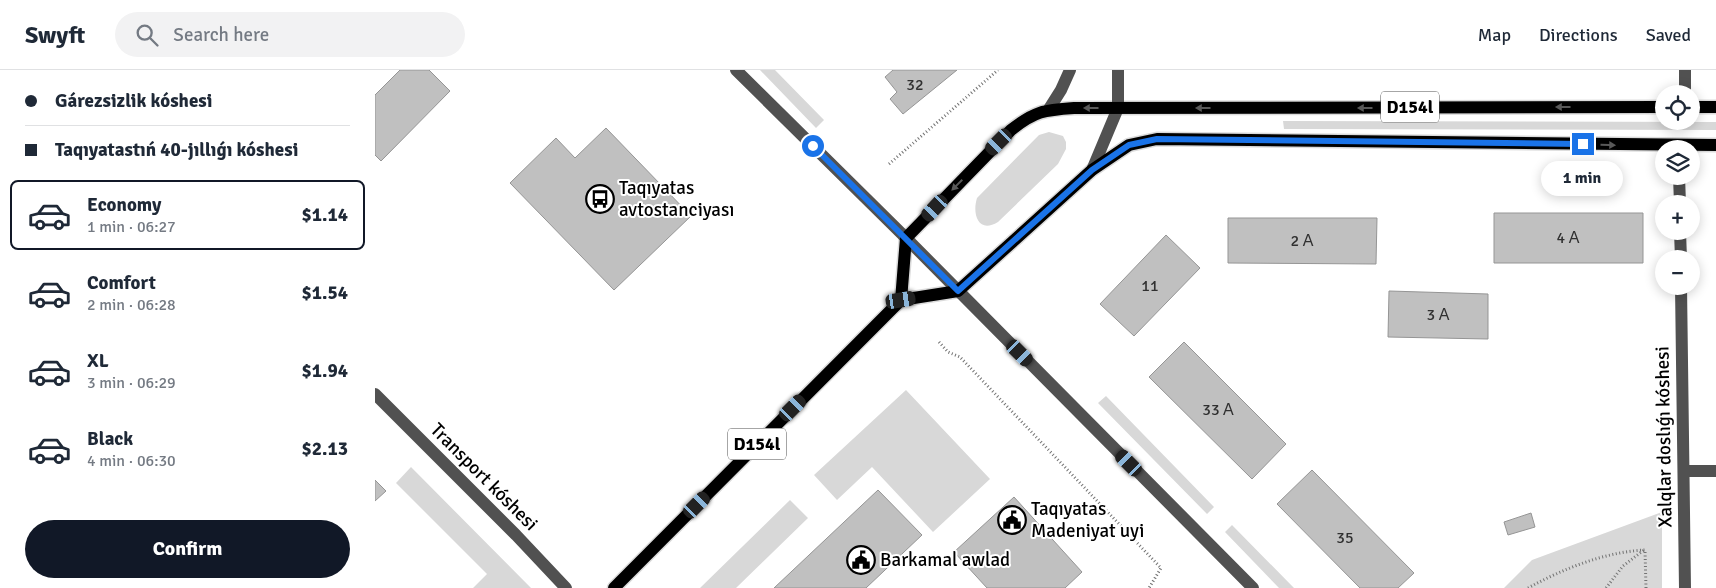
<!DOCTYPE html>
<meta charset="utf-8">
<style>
:root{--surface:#fff;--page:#f2f2f3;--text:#1f2937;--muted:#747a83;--line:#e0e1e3;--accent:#111827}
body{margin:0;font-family:Signika,sans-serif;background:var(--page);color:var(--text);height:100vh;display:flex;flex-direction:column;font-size:19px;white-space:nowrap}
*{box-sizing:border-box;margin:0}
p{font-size:16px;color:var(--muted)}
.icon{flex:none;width:28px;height:28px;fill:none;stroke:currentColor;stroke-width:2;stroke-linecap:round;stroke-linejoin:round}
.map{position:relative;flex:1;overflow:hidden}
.side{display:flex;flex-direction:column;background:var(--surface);width:375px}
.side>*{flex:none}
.banner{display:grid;align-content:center;height:110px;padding:0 25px;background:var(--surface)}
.tools{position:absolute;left:1280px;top:15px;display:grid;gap:10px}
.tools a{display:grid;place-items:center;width:45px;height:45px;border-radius:50%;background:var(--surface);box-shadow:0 2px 12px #0003;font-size:25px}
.end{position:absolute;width:22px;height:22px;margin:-11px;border:6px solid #1a73e8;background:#fff;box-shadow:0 0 0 2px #fff}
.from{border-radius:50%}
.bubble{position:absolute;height:35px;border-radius:18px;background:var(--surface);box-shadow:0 2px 12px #0003;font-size:16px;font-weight:800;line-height:35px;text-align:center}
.car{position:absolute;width:15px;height:30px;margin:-15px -8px;border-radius:6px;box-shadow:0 0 4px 1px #0007;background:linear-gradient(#222 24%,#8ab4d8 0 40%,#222 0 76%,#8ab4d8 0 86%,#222 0)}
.banner b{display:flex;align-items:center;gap:18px;height:48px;font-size:19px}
.banner b+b{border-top:1px solid var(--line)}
.banner i{width:12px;height:12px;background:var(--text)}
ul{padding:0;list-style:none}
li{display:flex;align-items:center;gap:15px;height:70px;margin:0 10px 8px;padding:0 15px;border:2px solid transparent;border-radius:8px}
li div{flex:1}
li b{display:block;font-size:19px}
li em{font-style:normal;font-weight:800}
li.on{border-color:var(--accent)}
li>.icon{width:45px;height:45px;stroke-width:1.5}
.primary-button{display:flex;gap:10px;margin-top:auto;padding:10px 25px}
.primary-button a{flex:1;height:58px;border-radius:30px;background:var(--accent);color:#fff;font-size:20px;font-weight:800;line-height:58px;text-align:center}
header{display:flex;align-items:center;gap:30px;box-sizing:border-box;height:70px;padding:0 25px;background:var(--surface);border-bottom:1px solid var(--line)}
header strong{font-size:24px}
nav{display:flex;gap:28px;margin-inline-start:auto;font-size:18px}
.search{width:350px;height:45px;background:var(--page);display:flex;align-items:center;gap:12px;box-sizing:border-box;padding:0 18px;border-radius:28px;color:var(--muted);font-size:19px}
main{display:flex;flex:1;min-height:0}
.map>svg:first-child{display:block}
.green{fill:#d8d8d8}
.building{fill:#c0c0c0;stroke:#959595}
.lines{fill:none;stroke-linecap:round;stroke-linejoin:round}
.major-casing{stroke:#dbdbdb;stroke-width:15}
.path{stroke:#737373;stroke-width:3;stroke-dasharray:1 2.5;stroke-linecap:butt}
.minor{stroke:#515151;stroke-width:12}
.major{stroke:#000;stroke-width:12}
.oneway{fill:#595959}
.route{stroke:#1a73e8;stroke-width:6}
.labels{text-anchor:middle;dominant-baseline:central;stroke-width:4;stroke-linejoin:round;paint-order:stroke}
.number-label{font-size:16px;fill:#303030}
.shield{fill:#fff;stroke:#4c4c4c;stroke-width:1}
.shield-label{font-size:18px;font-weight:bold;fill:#000}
.poi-label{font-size:19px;fill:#000;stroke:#fff;text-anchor:start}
.street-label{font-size:19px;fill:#000;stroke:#fff}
</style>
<header>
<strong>Swyft</strong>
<div class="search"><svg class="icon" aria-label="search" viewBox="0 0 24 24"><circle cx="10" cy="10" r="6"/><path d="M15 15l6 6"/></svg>Search here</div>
<nav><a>Map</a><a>Directions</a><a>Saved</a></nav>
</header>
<main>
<section class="side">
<div class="banner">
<b><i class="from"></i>Gárezsizlik kóshesi</b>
<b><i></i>Taqıyatastıń 40-jıllıǵı kóshesi</b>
</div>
<ul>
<li class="on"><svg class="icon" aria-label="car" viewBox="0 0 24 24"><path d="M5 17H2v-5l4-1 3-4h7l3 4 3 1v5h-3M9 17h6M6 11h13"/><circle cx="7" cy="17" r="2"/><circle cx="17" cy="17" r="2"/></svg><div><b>Economy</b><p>1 min · 06:27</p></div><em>$1.14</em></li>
<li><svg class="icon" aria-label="car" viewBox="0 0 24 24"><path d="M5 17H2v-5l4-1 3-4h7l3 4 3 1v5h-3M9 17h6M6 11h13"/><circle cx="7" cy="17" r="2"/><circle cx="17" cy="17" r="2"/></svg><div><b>Comfort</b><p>2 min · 06:28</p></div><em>$1.54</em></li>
<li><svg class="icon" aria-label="car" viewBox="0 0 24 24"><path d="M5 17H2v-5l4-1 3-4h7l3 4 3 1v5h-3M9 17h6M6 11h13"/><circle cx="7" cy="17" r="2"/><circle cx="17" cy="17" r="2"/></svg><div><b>XL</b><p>3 min · 06:29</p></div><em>$1.94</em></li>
<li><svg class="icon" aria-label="car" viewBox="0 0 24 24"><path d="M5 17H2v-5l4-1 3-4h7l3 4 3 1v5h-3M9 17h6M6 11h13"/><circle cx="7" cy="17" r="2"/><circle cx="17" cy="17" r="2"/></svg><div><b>Black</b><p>4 min · 06:30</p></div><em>$2.13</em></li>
</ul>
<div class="primary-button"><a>Confirm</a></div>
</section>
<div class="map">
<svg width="1341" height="518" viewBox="0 0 1341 518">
<rect width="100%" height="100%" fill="#fff"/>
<path class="green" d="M385 0H400L449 50 441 58Z
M908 51 1341 52V60L909 59Z
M674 62 688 66 691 72V79L683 94 623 152C603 164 597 144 602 128L664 65Z
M531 320 615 409 558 462 497 397 462 430 439 405Z
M731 326 839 437 832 444 723 333Z
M36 397 156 518H98L112 504 21 413Z
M415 430 433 448 361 518H325Z
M1287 442V518H1129L1157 490Z
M857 455 919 518H904L850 462Z"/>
<path class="building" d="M25 0H54L75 21 6 91 0 85V25Z
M518 0H582L528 44 515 29 522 22 510 7Z
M231 58 316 146 239 220 135 113 181 68 200 88Z
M1119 143H1268V193H1119Z
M853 148H1002L1001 194 853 193Z
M791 165 825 198 759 266 725 234Z
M1014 221 1113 224V269L1013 267Z
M809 272 911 374 877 409 774 307Z
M937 400 1039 503 1023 518H985L902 434Z
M0 410 11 421 0 431Z
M503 420 547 465 491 518H399Z
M639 427 707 502 690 518H612L579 482Z
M1156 443 1160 457 1133 465 1129 452Z"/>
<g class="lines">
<defs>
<path id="major" d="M1316 37H1341
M526 230 531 168 636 60C660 41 669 40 699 38L1289 37
M526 230 583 221 717 100 754 75 782 69 1341 75
M239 518 526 230"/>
</defs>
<use href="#major" class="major-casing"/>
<path class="path" d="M514 94 623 0
M564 272 573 282 585 287 786 498 774 518
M1153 518C1188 499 1229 482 1270 480L1271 518
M1231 518 1248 496 1269 480"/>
<path class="minor" d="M361 0 531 168 878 518
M1310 24V0
M674 39 686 20 695 0
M717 100 743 38V0
M1304 106 1305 134
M1305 161 1306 189
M1306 216 1310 518
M0 324 141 465 191 518
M1309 401H1341"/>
<use href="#major" class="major"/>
</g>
<defs><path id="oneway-solid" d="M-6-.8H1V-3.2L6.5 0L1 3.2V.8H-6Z" transform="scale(1.25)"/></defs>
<g class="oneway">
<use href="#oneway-solid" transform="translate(1188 37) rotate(180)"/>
<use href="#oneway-solid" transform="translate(716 38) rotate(180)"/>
<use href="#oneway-solid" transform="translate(828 38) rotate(180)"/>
<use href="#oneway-solid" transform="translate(990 38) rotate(180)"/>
<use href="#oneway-solid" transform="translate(1233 75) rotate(1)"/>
<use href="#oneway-solid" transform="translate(582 115) rotate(135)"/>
</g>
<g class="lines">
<path class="route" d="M438 76 583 221 717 100 754 75 782 69 1208 74"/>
</g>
<defs>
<symbol id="bus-ring" viewBox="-11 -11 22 22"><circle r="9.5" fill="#fff" stroke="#000" stroke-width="1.5"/><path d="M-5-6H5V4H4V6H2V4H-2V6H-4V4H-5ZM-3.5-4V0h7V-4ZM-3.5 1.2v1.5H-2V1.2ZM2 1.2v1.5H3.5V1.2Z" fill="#000"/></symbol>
<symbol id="civic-ring" viewBox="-11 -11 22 22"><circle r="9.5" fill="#fff" stroke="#000" stroke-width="1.5"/><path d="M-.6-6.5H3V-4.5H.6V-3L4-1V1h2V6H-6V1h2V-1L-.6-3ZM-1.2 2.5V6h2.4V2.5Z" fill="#000"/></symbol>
</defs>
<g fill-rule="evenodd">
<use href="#bus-ring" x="209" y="113" width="32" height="32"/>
<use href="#civic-ring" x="621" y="434" width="32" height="32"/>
<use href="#civic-ring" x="470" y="474" width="32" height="32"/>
</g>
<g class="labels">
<g class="number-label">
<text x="540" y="15">32</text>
<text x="1193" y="168">4 А</text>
<text x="927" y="171">2 А</text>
<text x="775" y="216">11</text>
<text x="1063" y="245">3 А</text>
<text x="843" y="340">33 А</text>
<text x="970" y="468">35</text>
</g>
<g class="shield">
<rect x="1006" y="21.5" width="58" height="31" rx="4"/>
<rect x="353" y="358.5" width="58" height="31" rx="4"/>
</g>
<g class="shield-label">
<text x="1035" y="37">D154l</text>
<text x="382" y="374">D154l</text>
</g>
<g class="poi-label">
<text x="244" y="118">Taqıyatas<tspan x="244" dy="22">avtostanciyası</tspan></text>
<text x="656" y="439">Taqıyatas<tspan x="656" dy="22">Madeniyat uyi</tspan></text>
<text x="505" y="490">Barkamal awlad</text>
</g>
<g class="street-label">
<text transform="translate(1289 367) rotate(-91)">Xalqlar doslıǵı kóshesi</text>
<text transform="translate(109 407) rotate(45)">Transport kóshesi</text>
</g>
</g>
</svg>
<div class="tools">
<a><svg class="icon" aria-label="locate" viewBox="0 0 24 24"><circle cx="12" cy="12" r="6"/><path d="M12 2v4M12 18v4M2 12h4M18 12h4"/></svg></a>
<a><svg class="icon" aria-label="layers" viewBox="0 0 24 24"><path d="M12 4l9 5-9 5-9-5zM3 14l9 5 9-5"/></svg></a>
<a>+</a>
<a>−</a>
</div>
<i class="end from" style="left:438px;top:76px"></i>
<i class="end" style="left:1208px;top:74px"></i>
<div class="bubble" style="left:1166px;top:91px;width:82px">1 min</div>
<i class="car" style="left:624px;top:72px;rotate:225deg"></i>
<i class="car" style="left:560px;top:138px;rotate:223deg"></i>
<i class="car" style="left:526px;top:230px;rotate:81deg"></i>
<i class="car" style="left:645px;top:283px;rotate:135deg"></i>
<i class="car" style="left:418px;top:338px;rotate:45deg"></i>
<i class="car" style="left:754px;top:393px;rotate:315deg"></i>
<i class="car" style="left:322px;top:435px;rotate:45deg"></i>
</div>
</main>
